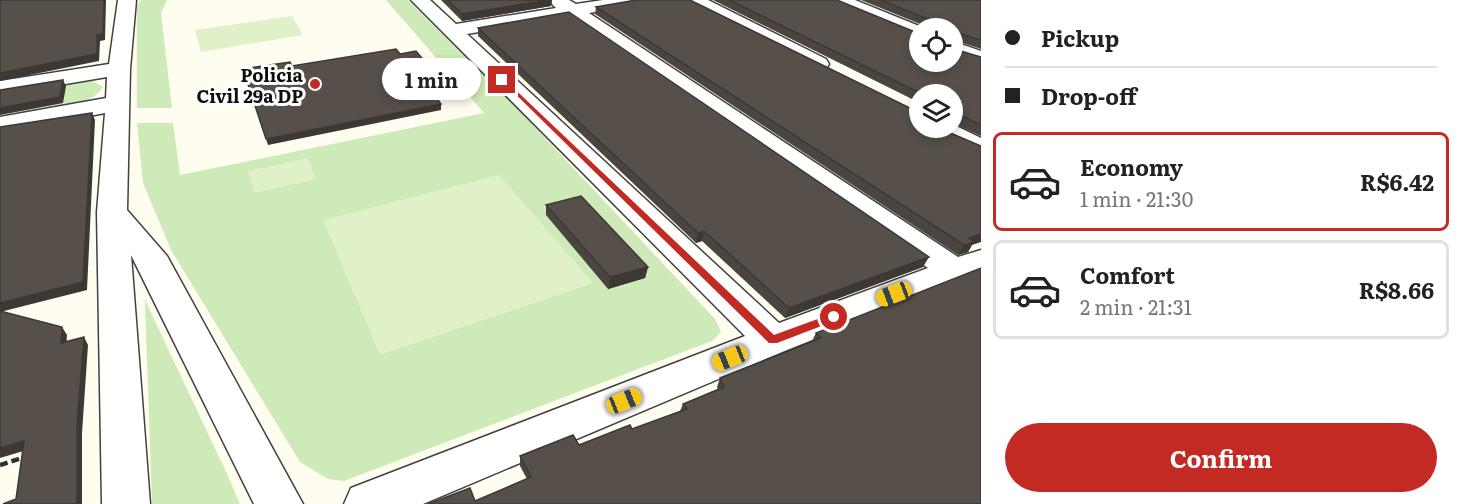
<!DOCTYPE html>
<meta charset="utf-8">
<style>
:root{--surface:#fff;--page:#f6f6f6;--text:#222;--muted:#767676;--line:#e0e0e0;--accent:#c22a23}
body{margin:0;font-family:Literata,serif;background:var(--page);color:var(--text);height:100vh;display:flex;flex-direction:column;font-size:22px;white-space:nowrap}
*{box-sizing:border-box;margin:0}
p{font-size:20px;color:var(--muted)}
.icon{flex:none;width:33px;height:33px;fill:none;stroke:currentColor;stroke-width:2;stroke-linecap:round;stroke-linejoin:round}
.map{position:relative;flex:1;overflow:hidden}
.panel{display:flex;flex-direction:column;background:var(--surface);width:480px}
.panel>*{flex:none}
.guide{display:grid;align-content:center;height:132px;padding:0 24px;background:var(--surface)}
.controls{position:absolute;left:909px;top:18px;display:grid;gap:12px}
.controls a{display:grid;place-items:center;width:54px;height:54px;border-radius:50%;background:var(--surface);box-shadow:0 3px 9px #0003;font-size:30px}
.end{position:absolute;width:27px;height:27px;margin:-14px;border:8px solid #c22a23;background:#fff;box-shadow:0 0 0 3px #fff}
.from{border-radius:50%}
.bubble{position:absolute;height:42px;border-radius:21px;background:var(--surface);box-shadow:0 3px 9px #0003;font-size:20px;font-weight:700;line-height:42px;text-align:center}
.car{position:absolute;width:18px;height:36px;margin:-18px -9px;border-radius:8px;box-shadow:0 0 4px 2px #0007;background:linear-gradient(#f5c518 24%,#345 0 40%,#f5c518 0 76%,#345 0 86%,#f5c518 0)}
.guide b{display:flex;align-items:center;gap:21px;height:57px;font-size:22px}
.guide b+b{border-top:2px solid var(--line)}
.guide i{width:15px;height:15px;background:var(--text)}
ul{padding:0;list-style:none}
li{display:flex;align-items:center;gap:18px;height:99px;margin:0 12px 9px;padding:0 12px;border:3px solid var(--line);border-radius:9px}
li div{flex:1}
li b{display:block;font-size:22px}
li em{font-style:normal;font-weight:700}
li.active{border-color:var(--accent)}
li>.icon{width:54px;height:54px;stroke-width:1.5}
.primary-button{display:flex;gap:12px;margin-top:auto;padding:12px 24px}
.primary-button a{flex:1;height:69px;border-radius:36px;background:var(--accent);color:#fff;font-size:24px;font-weight:700;line-height:69px;text-align:center}
main{display:flex;flex:1;min-height:0}
.map>svg:first-child{display:block}
.green{fill:#ceeab8}
.pitch{fill:#e0f1ca}
.lines{fill:none;stroke-linecap:round;stroke-linejoin:round}
.minor-casing{stroke:#414141;stroke-width:3}
.tertiary-casing{stroke:#414141;stroke-width:3}
.path{stroke:#303030;stroke-width:4.5;stroke-dasharray:8 4;stroke-linecap:butt}
.minor{fill:#fff;fill-rule:evenodd}
.tertiary{fill:#fff;fill-rule:evenodd}
.wall{fill:#4b4540}
.shaded-wall{fill:#3d3834}
.building{fill:#57504a;stroke:#3d3834;stroke-width:1.5}
.route{fill:#c22a23}
.poi-dot{fill:#c22a23;stroke:#fff;stroke-width:2}
.labels{text-anchor:middle;dominant-baseline:central;stroke-width:6;stroke-linejoin:round;paint-order:stroke}
.far-poi-label{font-size:18px;font-weight:bold;fill:#0e0e0e;stroke:#fff;text-anchor:end}
</style>
<main>
<div class="map">
<svg width="981" height="504" viewBox="0 0 981 504">
<rect width="100%" height="100%" fill="#fffdef"/>
<path class="green" d="M141 0H167L161 13 172 108H137V6Z
M386 0H408L519 110 715 319 721 332 712 341 344 481 328 479 300 462 171 250 143 183 137 123H173L180 175 484 113Z
M91 80 103 87C90 110 26 113 0 117V95Z
M145 300 228 476 240 504H152Z"/>
<path class="pitch" d="M292 16 303 35 201 52 195 30Z
M308 158 316 179 255 193 248 171Z
M499 175 593 283 380 355 323 220Z"/>
<g class="lines">
<defs>
<path id="minor" d="M118 0H136L130 69 127 210 167 256 303 504H254L131 255 150 504H102L97 212 105 113 0 133V117L106 98 107 77 0 95V81L109 64Z
M411 0H430L456 24 556 8 548 0H569L576 4 603 0H644L635 5 589 13 958 257 981 250V273L787 350 423 504H344L351 488 745 336ZM569 17 928 268 779 323 467 34Z
M685 0H708L826 59 829 64 826 69H810Z
M952 124 981 138V156L932 133 928 128H952Z"/>
<path id="tertiary" d="M830 0H855L924 28H920V40L913 38 833 4Z
M952 41 981 51V65L952 55Z"/>
</defs>
<use href="#minor" class="minor-casing"/>
<use href="#tertiary" class="tertiary-casing"/>
<path class="path" d="M0 465 25 457"/>
<use href="#minor" class="minor"/>
<use href="#tertiary" class="tertiary"/>
</g>
<path class="wall" d="M441 0H552L551 6 462 21Z
M713 0H837L920 62 952 28H924L925 26 861 0H981V49L954 40V49L981 57V136L952 123V94H920V103Z
M596 7 972 245 968 252 958 255 595 14Z
M478 28 923 267 785 318 702 241 696 243 478 36Z
M546 205 648 267 645 278 608 289 546 215Z
M816 333 981 504 475 501 527 479 520 466V456L579 445 632 429 680 411 683 404 718 390 717 387 720 378 812 341Z"/>
<path class="shaded-wall" d="M104 0H106L105 40 100 41 99 61 0 81V73L97 35Z
M549 0H552L551 6 462 21V14Z
M63 80 66 86 63 103 0 115V108Z
M448 89V94L432 97V92Z
M441 104V110L268 145 266 139Z
M92 113 95 120 87 290 0 312V303Z
M704 231 702 241 696 243 698 233Z
M981 234V242L972 245 968 252 958 255 969 238Z
M929 257 923 267 785 318 789 308Z
M648 267 645 278 608 289 610 277Z
M62 327 67 335 66 351 61 343Z
M84 337 88 345 82 433V504H77V425Z
M24 441 30 449 0 458V448Z"/>
<path class="building" d="M0 0H104L103 34 97 35V54L0 73Z
M448 0H549L462 14Z
M636 0H690L920 113V128H939L981 146V234L969 238 974 242 964 245 596 7Z
M729 0H837L920 34V62H952V28H925L928 19 881 0H981V40L954 32V49L981 57V125L957 113 954 117H952V94H922Z
M569 12 929 257 789 308 704 231 698 233 478 28Z
M396 49 400 54 416 51 448 89 432 92 441 104 266 139 243 69 290 62 292 66Z
M63 80 60 97 0 108V90Z
M92 113 83 282 0 303V127Z
M581 196 648 267 610 277 546 205Z
M981 268V504H428L470 488 475 501 531 477 520 456 573 435 579 445 630 425 632 429 687 409 683 404 724 387 720 378 821 338 816 333Z
M0 311 62 327 61 343 84 337 77 425V504H3L16 499 24 441 0 448Z"/>
<path class="route" d="M500 79H504L774 335 834 313 839 317 837 320 777 343H769Z"/>
<circle class="poi-dot" cx="315" cy="84" r="6"/>
<g class="labels">
<g class="far-poi-label">
<text x="303" y="74">Policia<tspan x="303" dy="21">Civil 29a DP</tspan></text>
</g>
</g>
</svg>
<div class="controls">
<a><svg class="icon" aria-label="locate" viewBox="0 0 24 24"><circle cx="12" cy="12" r="6"/><path d="M12 2v4M12 18v4M2 12h4M18 12h4"/></svg></a>
<a><svg class="icon" aria-label="layers" viewBox="0 0 24 24"><path d="M12 4l9 5-9 5-9-5zM3 14l9 5 9-5"/></svg></a>
</div>
<i class="end from" style="left:834px;top:317px"></i>
<i class="end" style="left:502px;top:80px"></i>
<div class="bubble" style="left:382px;top:58px;width:99px">1 min</div>
<i class="car" style="left:894px;top:294px;rotate:249deg"></i>
<i class="car" style="left:730px;top:358px;rotate:248deg"></i>
<i class="car" style="left:624px;top:401px;rotate:68deg"></i>
</div>
<section class="panel">
<div class="guide">
<b><i class="from"></i>Pickup</b>
<b><i></i>Drop-off</b>
</div>
<ul>
<li class="active"><svg class="icon" aria-label="car" viewBox="0 0 24 24"><path d="M5 17H2v-5l4-1 3-4h7l3 4 3 1v5h-3M9 17h6M6 11h13"/><circle cx="7" cy="17" r="2"/><circle cx="17" cy="17" r="2"/></svg><div><b>Economy</b><p>1 min · 21:30</p></div><em>R$6.42</em></li>
<li><svg class="icon" aria-label="car" viewBox="0 0 24 24"><path d="M5 17H2v-5l4-1 3-4h7l3 4 3 1v5h-3M9 17h6M6 11h13"/><circle cx="7" cy="17" r="2"/><circle cx="17" cy="17" r="2"/></svg><div><b>Comfort</b><p>2 min · 21:31</p></div><em>R$8.66</em></li>
</ul>
<div class="primary-button"><a>Confirm</a></div>
</section>
</main>
